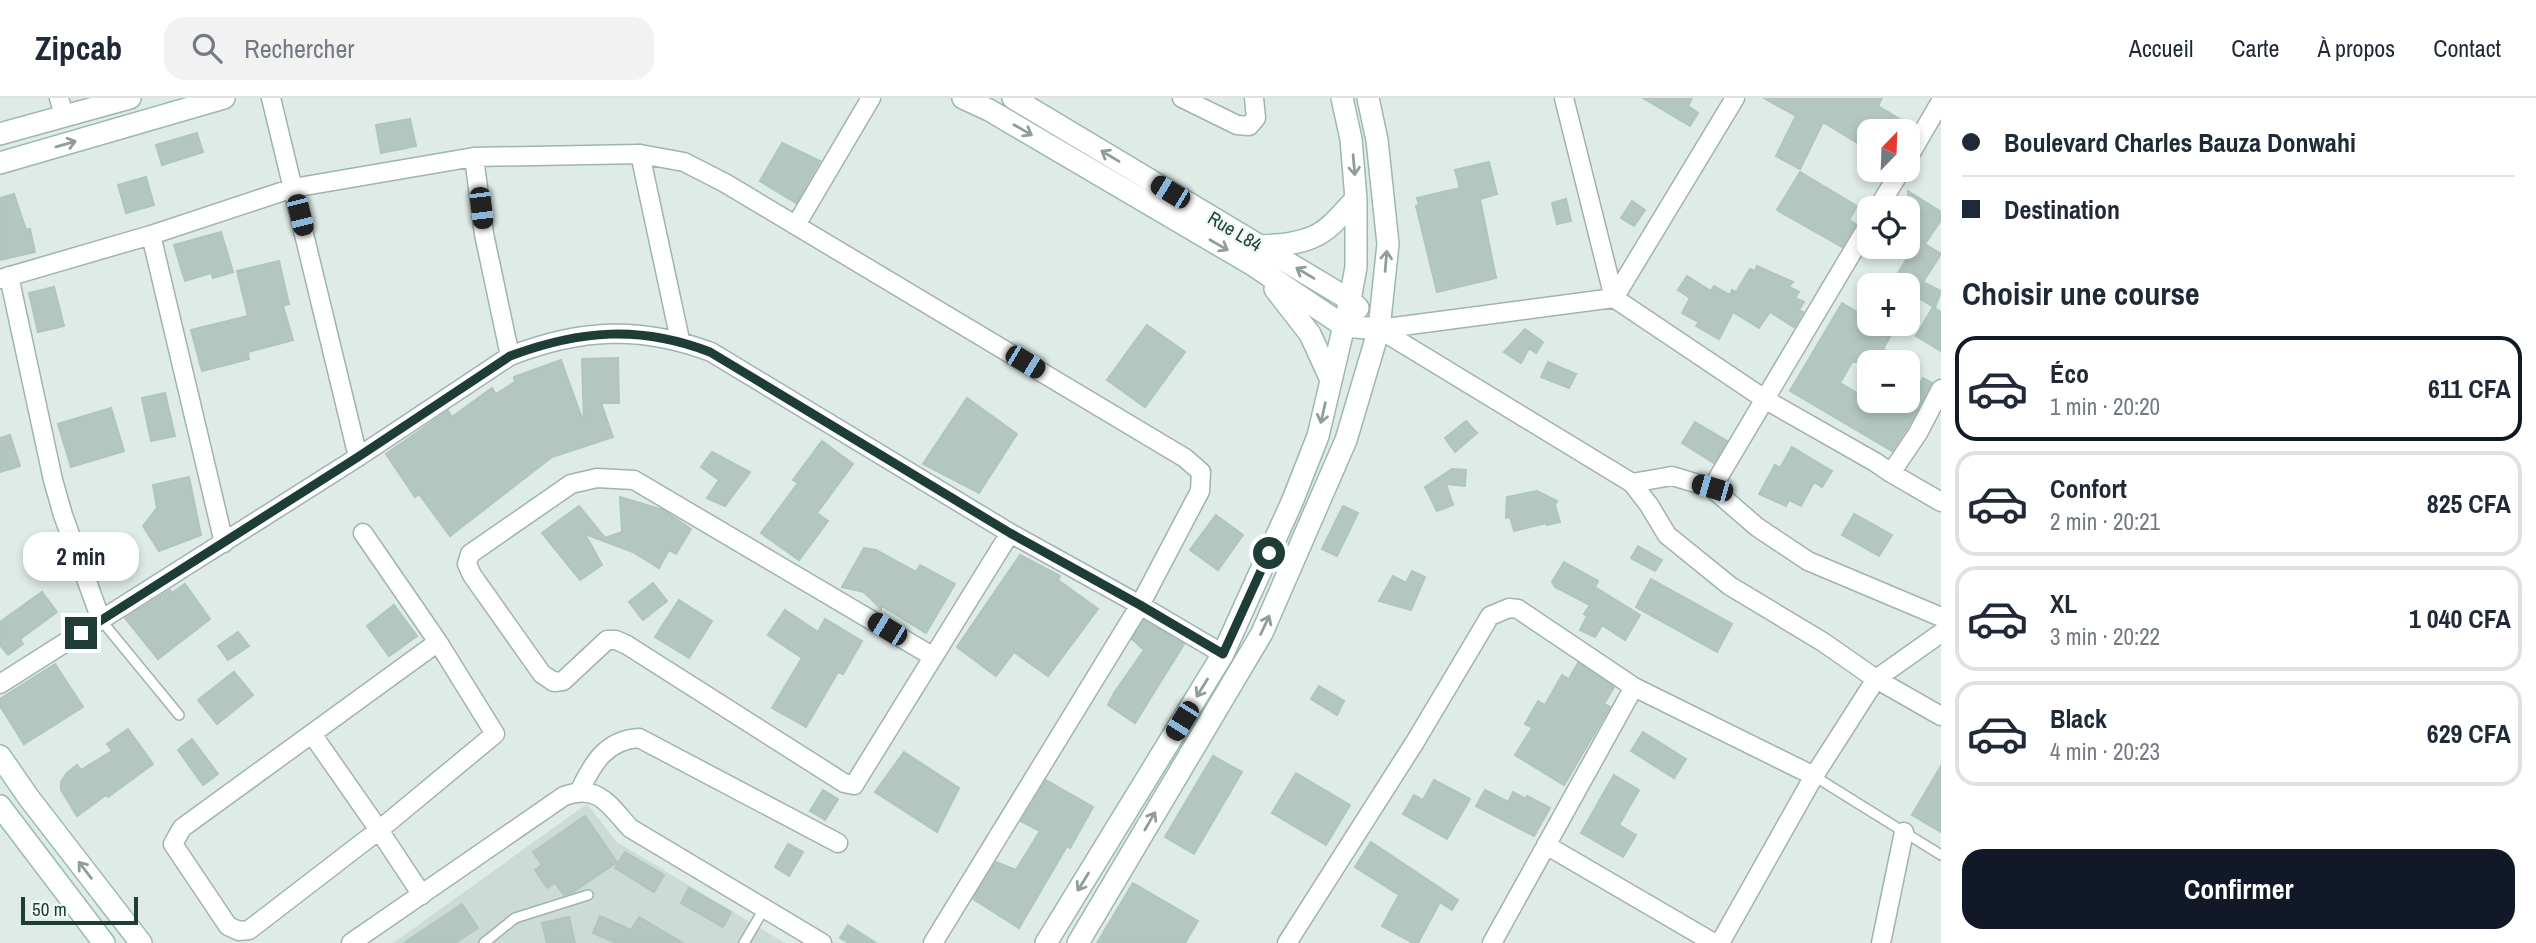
<!DOCTYPE html>
<html lang="fr">
<meta charset="utf-8">
<style>
:root{--surface:#fff;--page:#f2f2f3;--text:#1f2937;--muted:#747a83;--line:#e0e1e3;--accent:#111827}
body{margin:0;font-family:"Archivo Narrow",sans-serif;background:var(--page);color:var(--text);height:100vh;display:flex;flex-direction:column;font-size:26px;white-space:nowrap}
*{box-sizing:border-box;margin:0}
p{font-size:23px;color:var(--muted)}
.icon{flex:none;width:38px;height:38px;fill:none;stroke:currentColor;stroke-width:2;stroke-linecap:round;stroke-linejoin:round}
.map{position:relative;flex:1;overflow:hidden}
.side{display:flex;flex-direction:column;background:var(--surface);width:595px}
.side>*{flex:none}
.banner{display:grid;align-content:center;height:154px;padding:0 21px;background:var(--surface)}
.needle{width:46px;rotate:23deg}
.tools{position:absolute;left:1857px;top:21px;display:grid;gap:14px}
.tools a{display:grid;place-items:center;width:63px;height:63px;border-radius:14px;background:var(--surface);box-shadow:0 4px 10px #0003;font-size:35px}
.scale{position:absolute;left:21px;bottom:18px;width:117px;box-sizing:border-box;padding-left:7px;border:4px solid #1e3d37;border-top:0;font-size:19px;line-height:24px;white-space:nowrap;color:#1e3d37;-webkit-text-stroke:5px #eff8f4;paint-order:stroke}
.end{position:absolute;width:32px;height:32px;margin:-16px;border:9px solid #1e3d37;background:#fff;box-shadow:0 0 0 4px #fff}
.from{border-radius:50%}
.bubble{position:absolute;height:49px;border-radius:21px;background:var(--surface);box-shadow:0 4px 10px #0003;font-size:23px;font-weight:700;line-height:49px;text-align:center}
.car{position:absolute;width:21px;height:42px;margin:-21px -10px;border-radius:9px;box-shadow:0 0 5px 2px #0007;background:linear-gradient(#222 24%,#8ab4d8 0 40%,#222 0 76%,#8ab4d8 0 86%,#222 0)}
.banner b{display:flex;align-items:center;gap:24px;height:66px;font-size:26px}
.banner b+b{border-top:2px solid var(--line)}
.banner i{width:18px;height:18px;background:var(--text)}
ul{padding:0;list-style:none}
li{display:flex;align-items:center;gap:21px;height:105px;margin:0 14px 10px;padding:0 7px;border:4px solid var(--line);border-radius:21px}
li div{flex:1}
li b{display:block;font-size:26px}
li em{font-style:normal;font-weight:700}
li.active{border-color:var(--accent)}
li>.icon{width:63px;height:63px;stroke-width:1.5}
h2{padding:0 21px;font-size:32px;line-height:84px}
.primary-button{display:flex;gap:14px;margin-top:auto;padding:14px 21px}
.primary-button a{flex:1;height:80px;border-radius:21px;background:var(--accent);color:#fff;font-size:28px;font-weight:700;line-height:80px;text-align:center}
header{display:flex;align-items:center;gap:42px;box-sizing:border-box;height:98px;padding:0 35px;background:var(--surface);border-bottom:2px solid var(--line)}
header strong{font-size:33px}
nav{display:flex;gap:38px;margin-inline-start:auto;font-size:24px}
.search{width:490px;height:63px;background:var(--page);display:flex;align-items:center;gap:18px;box-sizing:border-box;padding:0 24px;border-radius:21px;color:var(--muted);font-size:26px}
main{display:flex;flex:1;min-height:0}
.map>svg:first-child{display:block}
.built{fill:#ccdbd6}
.building{fill:#b3c6c0;stroke:#b0c5be;stroke-width:2}
.lines{fill:none;stroke-linecap:round;stroke-linejoin:round}
.lane-casing{stroke:#a1b3af;stroke-width:12}
.street-casing{stroke:#a1b3af;stroke-width:21}
.secondary-casing{stroke:#9cb8b0;stroke-width:24}
.lane{stroke:#fff;stroke-width:9}
.street{stroke:#fff;stroke-width:18}
.secondary{stroke:#fff;stroke-width:21}
.oneway{stroke:#8e9e9b}
.route{stroke:#1e3d37;stroke-width:9}
.labels{text-anchor:middle;dominant-baseline:central;stroke-width:5;stroke-linejoin:round;paint-order:stroke}
.street-label{font-size:19px;fill:#1e3d37;stroke:#eff8f4}
</style>
<header>
<strong>Zipcab</strong>
<div class="search"><svg class="icon" aria-label="search" viewBox="0 0 24 24"><circle cx="10" cy="10" r="6"/><path d="M15 15l6 6"/></svg>Rechercher</div>
<nav><a>Accueil</a><a>Carte</a><a>À propos</a><a>Contact</a></nav>
</header>
<main>
<div class="map">
<svg width="1941" height="845" viewBox="0 0 1941 845">
<rect width="100%" height="100%" fill="#deebe7"/>
<path class="built" d="M587 706 617 744 785 845H393Z"/>
<path class="building" d="M1643 0H1692L1688 8 1698 15 1690 28Z
M1764 0H1882L1878 8 1913 29 1910 33H1869V52L1823 24 1800 71 1776 58 1796 18Z
M410 21 416 48 381 55 376 27Z
M197 35 203 54 162 67 156 47Z
M782 45 820 63 796 105 760 83Z
M1489 64 1497 96 1480 101 1496 180 1437 194 1416 108 1419 107 1417 100 1460 90 1455 72Z
M1800 74 1857 108 1849 122 1856 126 1842 149 1777 112Z
M146 79 154 107 126 115 118 87Z
M1908 93 1941 114V122L1925 146 1941 156 1923 184 1941 193 1935 210 1908 193V187H1891L1916 145 1908 140Z
M14 96 26 132 30 131 35 154 0 162V100Z
M1566 101 1571 123 1557 126 1552 105Z
M1632 103 1645 112 1634 128 1621 120Z
M221 134 233 174 213 180 211 175 185 183 174 147Z
M279 163 289 206 283 208 293 242 248 254 249 261 202 273 191 232 248 218 237 173Z
M1757 168 1793 184 1789 189 1799 194 1795 200 1804 204 1799 212 1803 214 1794 229 1770 214 1759 230 1733 214 1719 241 1696 228 1699 224 1682 215 1690 200 1678 192 1687 178 1711 193 1714 188 1730 197 1732 192 1736 194 1750 171 1755 173Z
M54 189 64 228 38 234 29 195Z
M1842 205 1869 221V226H1877L1892 235 1883 251 1906 264H1852L1840 285 1881 309 1885 303H1910L1923 280 1932 285 1908 329 1892 353 1790 293Z
M1933 209 1941 214V253L1916 238Z
M1147 227 1185 254 1145 309 1107 282Z
M1525 231 1543 244 1536 255 1529 250 1521 265 1504 254Z
M618 260 619 305H601L613 339 552 359 450 438 419 396 415 399 386 356 448 313 452 319 492 290 496 296 515 284 514 279 561 262 584 326 582 261Z
M1548 264 1576 276 1569 290 1541 279Z
M165 295 175 338 151 343 142 300Z
M967 300 1017 336 979 395 923 366Z
M111 310 124 353 71 369 58 326Z
M1466 323 1477 335 1455 354 1445 340Z
M1695 324 1727 343 1714 365 1682 345Z
M10 337 20 368 0 374V340Z
M822 343 853 366 817 415 828 423 799 462 761 435 798 385 793 382Z
M1792 349 1832 373 1822 389 1814 384 1801 408 1789 402 1786 408 1759 396 1775 367 1780 370Z
M712 354 750 374 725 408 707 400 719 382 701 369Z
M1452 371 1466 372 1465 388 1446 386 1453 407 1437 413 1425 389Z
M189 379 201 437 159 453 143 428 157 410 153 387Z
M1537 393 1557 403 1555 407 1560 424 1547 427V425L1514 433 1510 419 1506 420 1507 399Z
M620 399 663 412 691 431 676 456 669 452 659 470 633 454 585 436 602 467 580 482 542 435 579 408 605 440 622 434Z
M1343 408 1358 415 1337 458 1322 451Z
M1854 416 1892 437 1879 458 1842 437Z
M1216 417 1243 437 1218 472 1190 452Z
M1638 448 1662 462 1655 473 1631 460Z
M864 450 876 452 916 474 920 467 955 486 926 535 882 508 881 511 864 494 842 489Z
M1020 457 1060 478 1058 482 1098 511 1048 578 1014 554 996 578 957 549Z
M1564 464 1598 483 1595 489 1640 517 1625 542 1602 527 1595 539 1580 532 1587 518 1584 516 1590 507 1555 489 1552 484Z
M1412 473 1425 479 1411 512 1379 503 1393 478 1406 485Z
M1651 481 1732 526 1717 554 1636 509Z
M653 485 667 503 643 522 629 504Z
M185 486 210 521 158 561 125 520 170 492 172 495Z
M42 494 57 514 20 541 23 546 8 557 0 547V524Z
M679 502 712 523 689 560 655 539Z
M394 507 417 538 389 558 367 528Z
M785 512 818 534 825 521 862 543 843 576 838 574 806 629 772 610 802 560 768 537Z
M1144 522 1184 546 1135 625 1108 607 1114 595 1144 552 1132 541Z
M238 534 249 548 228 562 218 548Z
M1578 565 1614 589 1604 606 1610 609 1564 687 1515 657 1532 630 1525 626 1538 603 1545 607 1562 577 1569 581Z
M55 566 83 609 24 646 0 608V601Z
M234 574 253 597 217 626 198 602Z
M1319 588 1344 603 1337 617 1311 601Z
M128 631 153 666 108 699 106 697 77 718 61 692V684L67 675 77 667 81 672 112 653 107 646Z
M1643 634 1686 661 1674 680 1631 653Z
M192 641 218 676 203 687 178 652Z
M904 654 959 690 937 734 875 694Z
M1213 658 1242 674 1194 756 1165 739Z
M1941 668V734L1912 717Z
M1296 675 1350 707 1326 747 1272 715Z
M1614 677 1639 692 1619 727 1636 737 1623 759 1581 735Z
M1046 682 1093 709 1070 750 1067 748 1019 830 973 801 996 764 1016 772 1040 733 1021 723Z
M1434 682 1470 701 1447 741 1403 716 1414 697 1423 702Z
M823 692 838 701 825 722 810 713Z
M1485 692 1508 704 1513 694 1526 701 1527 698 1550 710 1534 738 1476 708Z
M585 718 617 764 573 794 564 797 555 785 547 790 535 772 542 767 533 754Z
M1371 744 1458 802 1452 812 1440 804 1418 845H1413L1382 828 1399 797 1355 769Z
M788 746 803 754 789 778 775 769Z
M625 754 664 777 654 794 615 770Z
M1133 785 1198 823 1185 845H1097Z
M689 790 731 814 723 829 681 805Z
M462 806 478 830 455 845H404Z
M600 818 631 832 639 819 683 845H616L593 835Z
M569 819 575 845H547L542 825Z
M848 827 876 845H849L840 840Z"/>
<g class="lines">
<defs>
<path id="lane" d="M101 522 179 617
M1814 678 1941 757
M484 845 515 820 588 797
M744 845 764 811"/>
<path id="street" d="M59 0 64 18
M271 0 358 359
M1182 0 1237 27 1249 28 1256 20 1254 0
M1564 0 1614 200
M640 56 680 242
M474 59 484 136 510 258
M1908 60 1941 3
M1878 110 1901 72
M796 127 871 0
M151 137 224 445
M9 178 53 382 63 417 101 522
M0 181 151 137 293 90 474 59 640 56 684 64 725 85 1185 360 1201 374 1200 393 1140 507 933 845
M1614 200 1735 0
M1379 231 1614 200 1766 302 1875 364 1891 375 1918 335 1941 291
M1379 231 1632 385 1672 378 1712 390 1757 429 1808 463 1941 519
M1891 375 1941 404
M1632 385 1649 407 1667 437 1730 488 1823 544 1876 581 1941 535
M1712 390 1869 126
M932 558 634 382 597 380 571 386 470 456 467 466 472 477 542 576 554 584 563 583 607 542H616L627 547 844 685 854 687 1010 435
M0 586 358 359 510 258C579 231 640 227 711 254L1010 435 1140 507 1223 556
M312 636 379 732 495 636 438 544 363 435
M580 692C593 665 606 642 639 640L838 745
M1546 747 1714 845
M422 797 379 732 249 832 239 833 228 828 173 746 182 730 438 544
M351 845 564 698C599 686 609 707 630 730L822 845
M1287 845 1415 644 1490 518 1509 510 1518 511 1634 589
M1492 845 1634 589 1814 678 1876 581 1941 618
M1720 845 1814 678
M1881 845 1904 734"/>
<path id="secondary" d="M963 0 989 12 1253 167 1344 228 1379 231
M1013 0 1350 202 1358 210
M0 36 130 0
M0 65 224 0
M1260 148C1278 147 1299 146 1315 138 1331 131 1344 113 1356 101
M1275 191 1310 236 1331 282
M0 658 29 700 141 845
M0 708 104 845
M1046 845 1223 556 1292 404 1318 338 1350 202 1356 169V101L1351 41 1342 0
M1078 845 1262 535 1346 342 1379 231 1388 146 1377 42 1368 0"/>
</defs>
<use href="#lane" class="lane-casing"/>
<use href="#street" class="street-casing"/>
<use href="#secondary" class="secondary-casing"/>
<use href="#lane" class="lane"/>
<use href="#street" class="street"/>
<use href="#secondary" class="secondary"/>
</g>
<defs><path id="oneway-shaft" d="M-6 0H5M1.5-3L5.5 0L1.5 3" fill="none" stroke-width="1.6" stroke-linecap="round" stroke-linejoin="round" transform="scale(1.75)"/></defs>
<g class="oneway">
<use href="#oneway-shaft" transform="translate(1023 32) rotate(30)"/>
<use href="#oneway-shaft" transform="translate(66 46) rotate(-16)"/>
<use href="#oneway-shaft" transform="translate(1110 58) rotate(-149)"/>
<use href="#oneway-shaft" transform="translate(1354 67) rotate(85)"/>
<use href="#oneway-shaft" transform="translate(1219 147) rotate(30)"/>
<use href="#oneway-shaft" transform="translate(1386 163) rotate(-85)"/>
<use href="#oneway-shaft" transform="translate(1305 175) rotate(-149)"/>
<use href="#oneway-shaft" transform="translate(1323 315) rotate(103)"/>
<use href="#oneway-shaft" transform="translate(1265 527) rotate(-65)"/>
<use href="#oneway-shaft" transform="translate(1202 590) rotate(122)"/>
<use href="#oneway-shaft" transform="translate(1150 723) rotate(-60)"/>
<use href="#oneway-shaft" transform="translate(85 772) rotate(-128)"/>
<use href="#oneway-shaft" transform="translate(1083 784) rotate(122)"/>
</g>
<g class="lines">
<path class="route" d="M81 535 358 359 510 258C580 232 640 227 710 254L1010 435 1140 507 1223 556 1269 455"/>
</g>
<g class="labels">
<g class="street-label">
<text transform="translate(1235 133) rotate(31)">Rue L84</text>
</g>
</g>
</svg>
<div class="tools">
<a><svg class="needle" viewBox="-14 -14 28 28"><path d="M0-13l5 13h-10z" fill="#e53935"/><path d="M0 13l5-13h-10z" fill="#747a83"/></svg></a>
<a><svg class="icon" aria-label="locate" viewBox="0 0 24 24"><circle cx="12" cy="12" r="6"/><path d="M12 2v4M12 18v4M2 12h4M18 12h4"/></svg></a>
<a>+</a>
<a>−</a>
</div>
<div class="scale">50 m</div>
<i class="end from" style="left:1269px;top:455px"></i>
<i class="end" style="left:81px;top:535px"></i>
<div class="bubble" style="left:23px;top:434px;width:116px">2 min</div>
<i class="car" style="left:1170px;top:94px;rotate:301deg"></i>
<i class="car" style="left:481px;top:110px;rotate:173deg"></i>
<i class="car" style="left:300px;top:117px;rotate:166deg"></i>
<i class="car" style="left:1025px;top:264px;rotate:121deg"></i>
<i class="car" style="left:1712px;top:390px;rotate:286deg"></i>
<i class="car" style="left:887px;top:531px;rotate:301deg"></i>
<i class="car" style="left:1182px;top:623px;rotate:212deg"></i>
</div>
<section class="side">
<div class="banner">
<b><i class="from"></i>Boulevard Charles Bauza Donwahi</b>
<b><i></i>Destination</b>
</div>
<h2>Choisir une course</h2>
<ul>
<li class="active"><svg class="icon" aria-label="car" viewBox="0 0 24 24"><path d="M5 17H2v-5l4-1 3-4h7l3 4 3 1v5h-3M9 17h6M6 11h13"/><circle cx="7" cy="17" r="2"/><circle cx="17" cy="17" r="2"/></svg><div><b>Éco</b><p>1 min · 20:20</p></div><em>611 CFA</em></li>
<li><svg class="icon" aria-label="car" viewBox="0 0 24 24"><path d="M5 17H2v-5l4-1 3-4h7l3 4 3 1v5h-3M9 17h6M6 11h13"/><circle cx="7" cy="17" r="2"/><circle cx="17" cy="17" r="2"/></svg><div><b>Confort</b><p>2 min · 20:21</p></div><em>825 CFA</em></li>
<li><svg class="icon" aria-label="car" viewBox="0 0 24 24"><path d="M5 17H2v-5l4-1 3-4h7l3 4 3 1v5h-3M9 17h6M6 11h13"/><circle cx="7" cy="17" r="2"/><circle cx="17" cy="17" r="2"/></svg><div><b>XL</b><p>3 min · 20:22</p></div><em>1 040 CFA</em></li>
<li><svg class="icon" aria-label="car" viewBox="0 0 24 24"><path d="M5 17H2v-5l4-1 3-4h7l3 4 3 1v5h-3M9 17h6M6 11h13"/><circle cx="7" cy="17" r="2"/><circle cx="17" cy="17" r="2"/></svg><div><b>Black</b><p>4 min · 20:23</p></div><em>629 CFA</em></li>
</ul>
<div class="primary-button"><a>Confirmer</a></div>
</section>
</main>
